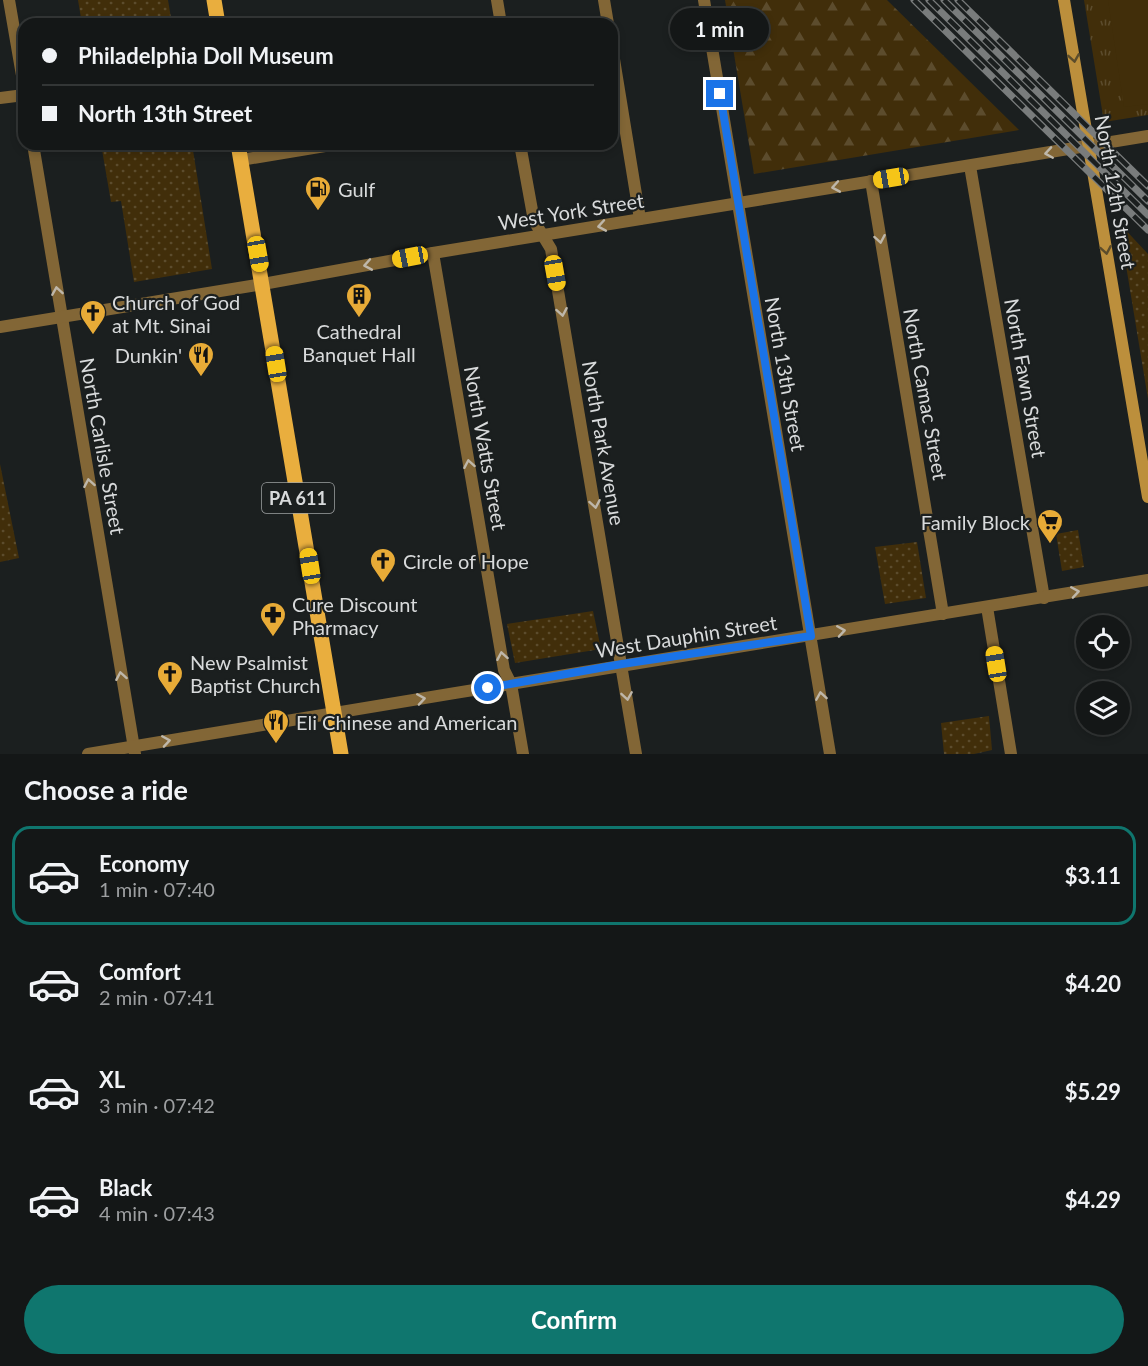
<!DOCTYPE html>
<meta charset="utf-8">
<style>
:root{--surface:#141717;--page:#1d2020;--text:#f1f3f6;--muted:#9d9fa1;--line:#333636;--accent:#0f766e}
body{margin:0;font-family:Lato,sans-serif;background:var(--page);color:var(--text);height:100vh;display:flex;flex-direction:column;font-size:22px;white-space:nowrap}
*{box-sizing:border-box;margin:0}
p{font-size:20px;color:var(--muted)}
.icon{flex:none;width:33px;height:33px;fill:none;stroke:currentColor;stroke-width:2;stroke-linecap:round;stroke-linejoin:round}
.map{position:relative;height:754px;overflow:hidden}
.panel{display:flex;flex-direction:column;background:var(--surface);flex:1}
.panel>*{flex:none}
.guide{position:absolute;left:18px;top:18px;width:600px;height:132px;border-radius:18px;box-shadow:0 3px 9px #0003,0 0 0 2px var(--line);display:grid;align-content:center;height:132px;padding:0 24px;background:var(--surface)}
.controls{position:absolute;left:1076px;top:615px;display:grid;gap:12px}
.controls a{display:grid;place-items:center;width:54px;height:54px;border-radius:50%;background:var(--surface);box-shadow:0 3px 9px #0003,0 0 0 2px var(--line);font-size:30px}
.end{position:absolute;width:27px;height:27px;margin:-14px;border:8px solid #1a73e8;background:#fff;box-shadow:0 0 0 3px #fff}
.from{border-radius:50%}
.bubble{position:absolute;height:42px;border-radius:21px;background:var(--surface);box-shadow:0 3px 9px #0003,0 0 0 2px var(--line);font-size:20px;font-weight:700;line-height:42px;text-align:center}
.car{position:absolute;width:18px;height:36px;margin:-18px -9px;border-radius:8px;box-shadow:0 0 4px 2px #0007;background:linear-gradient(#f5c518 24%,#345 0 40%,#f5c518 0 76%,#345 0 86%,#f5c518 0)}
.guide b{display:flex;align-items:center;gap:21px;height:57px;font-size:22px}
.guide b+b{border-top:2px solid var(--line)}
.guide i{width:15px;height:15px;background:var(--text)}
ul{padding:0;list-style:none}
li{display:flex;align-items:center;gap:18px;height:99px;margin:0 12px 9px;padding:0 12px;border:3px solid transparent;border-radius:18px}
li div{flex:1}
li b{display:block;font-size:22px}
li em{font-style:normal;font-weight:700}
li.on{border-color:var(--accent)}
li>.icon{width:54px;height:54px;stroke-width:1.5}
h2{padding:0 24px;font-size:27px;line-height:72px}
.button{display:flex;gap:12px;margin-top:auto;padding:12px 24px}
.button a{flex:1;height:69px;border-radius:36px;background:var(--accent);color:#fff;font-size:24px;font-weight:700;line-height:69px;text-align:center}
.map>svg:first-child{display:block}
.grass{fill:url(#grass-dots)}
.forest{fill:url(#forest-firs)}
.park{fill:url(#park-tufts)}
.garden{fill:#412e0a}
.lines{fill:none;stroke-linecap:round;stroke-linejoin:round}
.minor{stroke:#826636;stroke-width:12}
.tertiary{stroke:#826636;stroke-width:12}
.secondary{stroke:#bc8f3c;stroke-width:12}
.primary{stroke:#e9ae3e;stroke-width:15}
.rail-casing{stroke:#797c7c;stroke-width:7}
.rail{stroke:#1b1f1f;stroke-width:4.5;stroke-dasharray:14;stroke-linecap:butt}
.oneway{stroke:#5b4c2b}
.oneway2{stroke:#beb7aa}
.route{stroke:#1a73e8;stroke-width:8}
.labels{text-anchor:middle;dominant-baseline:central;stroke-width:4.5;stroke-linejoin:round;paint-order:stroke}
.shield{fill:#1b1f1f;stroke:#9fa2a3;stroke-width:1.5}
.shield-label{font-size:18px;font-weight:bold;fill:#d8dadb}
.poi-label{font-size:20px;fill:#d8dadb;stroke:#1b1f1f;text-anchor:start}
.street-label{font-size:20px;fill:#d8dadb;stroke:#1b1f1f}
</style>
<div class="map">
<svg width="1148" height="754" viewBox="0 0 1148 754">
<defs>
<pattern id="grass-dots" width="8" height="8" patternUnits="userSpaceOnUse" patternTransform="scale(1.5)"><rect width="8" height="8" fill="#412e0a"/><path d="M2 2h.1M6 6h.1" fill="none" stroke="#5c4c2d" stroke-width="1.8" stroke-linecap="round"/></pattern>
<pattern id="forest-firs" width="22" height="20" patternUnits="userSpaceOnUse" patternTransform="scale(1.5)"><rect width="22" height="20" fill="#412e0a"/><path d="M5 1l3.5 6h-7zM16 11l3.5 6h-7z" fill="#5c4c2d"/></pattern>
<pattern id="park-tufts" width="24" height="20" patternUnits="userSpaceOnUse" patternTransform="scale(1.5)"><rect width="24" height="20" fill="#412e0a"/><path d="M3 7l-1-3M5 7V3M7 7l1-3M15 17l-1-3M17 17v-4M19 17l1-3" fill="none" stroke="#5c4c2d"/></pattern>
</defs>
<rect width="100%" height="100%" fill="#1b1f1f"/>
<path class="grass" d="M78 0H168L172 24H82Z
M101 144H192L212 269 134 282 121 201 111 202Z
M1119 223 1148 254V399Z
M0 464 19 558 0 562Z
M1078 530 1084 567 1062 571 1056 534Z
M917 542 926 598 885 604 875 547Z
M593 611 601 649 515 663 507 624Z
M989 716 992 750 974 754H944L941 723Z"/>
<path class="forest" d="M725 0H887L1019 130 754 174Z"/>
<path class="park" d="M1084 0H1148V115L1104 122Z"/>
<path class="garden" d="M1108 0H1148V104L1124 107Z"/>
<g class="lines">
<path class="minor" d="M9 0 24 87
M497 0 501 24
M604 0 608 24
M704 0 830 754
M612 47 640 219
M0 98 24 95
M33 144 135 754
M520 144 534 221 551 249 636 754
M241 160 337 144
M970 166 1044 598
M871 181 943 614
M433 253 504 670 511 684 523 754
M987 607 1011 754"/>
<path class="tertiary" d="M0 327 263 284 433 253 1148 136
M88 754C441 694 795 639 1148 580"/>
<path class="secondary" d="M1064 0 1148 497"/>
<path class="primary" d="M214 0 218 24
M238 144 341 754"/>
<defs>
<path id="rail" d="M914 0 1148 230
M929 0 1148 215
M944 0 1148 201
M958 0 1148 186"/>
</defs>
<use href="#rail" class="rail-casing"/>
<use href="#rail" class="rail"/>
</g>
<defs><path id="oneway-chevron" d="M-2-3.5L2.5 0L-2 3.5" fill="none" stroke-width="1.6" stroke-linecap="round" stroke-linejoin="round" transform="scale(1.5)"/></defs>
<g class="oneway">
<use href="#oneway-chevron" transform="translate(1074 58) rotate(81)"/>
<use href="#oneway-chevron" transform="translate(1106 250) rotate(80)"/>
</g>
<g class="oneway2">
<use href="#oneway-chevron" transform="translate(1049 153) rotate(171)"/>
<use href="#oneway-chevron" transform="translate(836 187) rotate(170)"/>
<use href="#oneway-chevron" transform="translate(602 226) rotate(170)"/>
<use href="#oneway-chevron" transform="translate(880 239) rotate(80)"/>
<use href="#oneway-chevron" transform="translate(368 265) rotate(170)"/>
<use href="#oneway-chevron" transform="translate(57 291) rotate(-99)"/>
<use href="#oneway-chevron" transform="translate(562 312) rotate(80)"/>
<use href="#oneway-chevron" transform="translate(469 464) rotate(-100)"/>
<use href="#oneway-chevron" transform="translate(89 483) rotate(-100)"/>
<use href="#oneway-chevron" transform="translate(595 504) rotate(80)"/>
<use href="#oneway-chevron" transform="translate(1075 592) rotate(-9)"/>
<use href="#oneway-chevron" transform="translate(841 631) rotate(-9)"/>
<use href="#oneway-chevron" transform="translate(502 656) rotate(-100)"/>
<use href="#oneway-chevron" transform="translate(121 676) rotate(-100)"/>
<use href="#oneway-chevron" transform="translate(627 696) rotate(81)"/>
<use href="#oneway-chevron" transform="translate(821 696) rotate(-99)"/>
<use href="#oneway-chevron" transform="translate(421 699) rotate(-9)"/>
<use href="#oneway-chevron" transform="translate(166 741) rotate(-9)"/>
</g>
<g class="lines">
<path class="route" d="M488 688 622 664 811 636 720 94"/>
</g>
<defs>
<symbol id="fuel-pin" viewBox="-11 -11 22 30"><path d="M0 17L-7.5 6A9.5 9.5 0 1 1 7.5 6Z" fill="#e8ab37" stroke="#1b1f1f"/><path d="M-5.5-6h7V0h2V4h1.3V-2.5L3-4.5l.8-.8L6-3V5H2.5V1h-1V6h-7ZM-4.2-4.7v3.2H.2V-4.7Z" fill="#111"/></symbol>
<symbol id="building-pin" viewBox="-11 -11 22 30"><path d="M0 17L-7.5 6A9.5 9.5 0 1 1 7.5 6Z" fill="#e8ab37" stroke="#1b1f1f"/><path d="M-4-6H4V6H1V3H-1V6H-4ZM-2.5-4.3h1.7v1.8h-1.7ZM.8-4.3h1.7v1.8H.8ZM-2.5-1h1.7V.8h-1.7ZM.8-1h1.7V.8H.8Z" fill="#111"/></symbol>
<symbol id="church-pin" viewBox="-11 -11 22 30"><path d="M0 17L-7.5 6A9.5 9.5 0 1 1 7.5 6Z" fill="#e8ab37" stroke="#1b1f1f"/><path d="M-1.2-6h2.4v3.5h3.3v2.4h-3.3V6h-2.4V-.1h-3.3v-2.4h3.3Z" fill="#111"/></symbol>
<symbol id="restaurant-pin" viewBox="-11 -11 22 30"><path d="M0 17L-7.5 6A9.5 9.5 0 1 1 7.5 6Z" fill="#e8ab37" stroke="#1b1f1f"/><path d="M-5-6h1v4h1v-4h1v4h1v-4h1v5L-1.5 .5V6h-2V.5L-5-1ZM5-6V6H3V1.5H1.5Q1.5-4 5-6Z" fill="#111"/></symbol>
<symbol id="supermarket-pin" viewBox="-11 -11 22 30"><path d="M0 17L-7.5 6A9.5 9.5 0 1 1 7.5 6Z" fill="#e8ab37" stroke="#1b1f1f"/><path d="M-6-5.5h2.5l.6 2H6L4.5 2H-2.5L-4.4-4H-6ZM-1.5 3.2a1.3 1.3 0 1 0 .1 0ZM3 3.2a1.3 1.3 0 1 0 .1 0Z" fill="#111"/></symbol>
<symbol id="pharmacy-pin" viewBox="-11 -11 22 30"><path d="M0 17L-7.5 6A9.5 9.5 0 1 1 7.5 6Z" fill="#e8ab37" stroke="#1b1f1f"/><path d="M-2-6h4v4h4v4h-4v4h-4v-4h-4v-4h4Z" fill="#111"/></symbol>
</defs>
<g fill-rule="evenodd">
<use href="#fuel-pin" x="303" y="174" width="30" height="40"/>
<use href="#building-pin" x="344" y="281" width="30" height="40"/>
<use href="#church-pin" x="78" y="298" width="30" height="40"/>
<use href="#restaurant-pin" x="186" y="340" width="30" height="40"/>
<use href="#supermarket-pin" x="1035" y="507" width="30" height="40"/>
<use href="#church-pin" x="368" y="546" width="30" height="40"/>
<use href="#pharmacy-pin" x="258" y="600" width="30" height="40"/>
<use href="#church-pin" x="155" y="659" width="30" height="40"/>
<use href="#restaurant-pin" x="261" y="707" width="30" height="40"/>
</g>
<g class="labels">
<rect class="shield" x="262" y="483" width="72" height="30" rx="4.5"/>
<g class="shield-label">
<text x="298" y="498">PA 611</text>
</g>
<g class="poi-label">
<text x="338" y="189">Gulf</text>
<text x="112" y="302">Church of God<tspan x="112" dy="23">at Mt. Sinai</tspan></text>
<text x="359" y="331" text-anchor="middle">Cathedral<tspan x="359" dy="23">Banquet Hall</tspan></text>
<text x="182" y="355" text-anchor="end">Dunkin'</text>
<text x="1030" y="522" text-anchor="end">Family Block</text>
<text x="403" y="561">Circle of Hope</text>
<text x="292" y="604">Cure Discount<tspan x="292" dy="23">Pharmacy</tspan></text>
<text x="190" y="662">New Psalmist<tspan x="190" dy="23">Baptist Church</tspan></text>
<text x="296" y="722">Eli Chinese and American</text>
</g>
<g class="street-label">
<text transform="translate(1116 192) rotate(80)">North 12th Street</text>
<text transform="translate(571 211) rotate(-9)">West York Street</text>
<text transform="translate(786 374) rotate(80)">North 13th Street</text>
<text transform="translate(1026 378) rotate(80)">North Fawn Street</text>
<text transform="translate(926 394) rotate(80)">North Camac Street</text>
<text transform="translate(604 443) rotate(80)">North Park Avenue</text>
<text transform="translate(103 446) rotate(80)">North Carlisle Street</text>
<text transform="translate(486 448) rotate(80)">North Watts Street</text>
<text transform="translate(686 636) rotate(-9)">West Dauphin Street</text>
</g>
</g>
</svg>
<div class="controls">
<a><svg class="icon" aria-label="locate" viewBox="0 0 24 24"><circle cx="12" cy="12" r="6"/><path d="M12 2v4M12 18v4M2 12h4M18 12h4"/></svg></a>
<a><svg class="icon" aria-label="layers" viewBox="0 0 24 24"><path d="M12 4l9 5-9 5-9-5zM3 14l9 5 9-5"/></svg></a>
</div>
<i class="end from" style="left:488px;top:688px"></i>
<i class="end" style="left:720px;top:94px"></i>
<div class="bubble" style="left:670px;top:8px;width:99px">1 min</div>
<i class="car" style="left:891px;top:178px;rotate:261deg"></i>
<i class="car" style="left:258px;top:254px;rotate:170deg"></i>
<i class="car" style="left:410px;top:257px;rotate:259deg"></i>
<i class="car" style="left:555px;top:273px;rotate:170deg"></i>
<i class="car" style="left:276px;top:364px;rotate:351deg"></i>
<i class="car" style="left:310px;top:566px;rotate:351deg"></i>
<i class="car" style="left:996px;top:664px;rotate:351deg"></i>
<div class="guide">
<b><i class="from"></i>Philadelphia Doll Museum</b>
<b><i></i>North 13th Street</b>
</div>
</div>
<section class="panel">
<h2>Choose a ride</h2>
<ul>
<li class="on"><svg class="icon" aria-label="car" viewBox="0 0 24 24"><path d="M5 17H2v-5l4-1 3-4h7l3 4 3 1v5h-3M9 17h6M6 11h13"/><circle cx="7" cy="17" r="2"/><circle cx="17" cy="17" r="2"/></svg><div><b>Economy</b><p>1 min · 07:40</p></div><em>$3.11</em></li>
<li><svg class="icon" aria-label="car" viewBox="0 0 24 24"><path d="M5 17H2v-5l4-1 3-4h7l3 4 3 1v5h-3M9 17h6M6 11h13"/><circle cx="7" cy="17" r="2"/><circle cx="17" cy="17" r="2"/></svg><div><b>Comfort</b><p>2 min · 07:41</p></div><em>$4.20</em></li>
<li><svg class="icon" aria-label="car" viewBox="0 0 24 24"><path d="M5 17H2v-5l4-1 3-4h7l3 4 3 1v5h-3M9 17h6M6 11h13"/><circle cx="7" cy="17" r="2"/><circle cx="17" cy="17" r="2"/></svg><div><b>XL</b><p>3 min · 07:42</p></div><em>$5.29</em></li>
<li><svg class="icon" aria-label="car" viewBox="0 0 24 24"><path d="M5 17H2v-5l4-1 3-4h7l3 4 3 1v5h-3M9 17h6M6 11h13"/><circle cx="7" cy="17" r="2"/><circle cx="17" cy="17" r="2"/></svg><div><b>Black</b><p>4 min · 07:43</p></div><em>$4.29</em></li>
</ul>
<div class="button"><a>Confirm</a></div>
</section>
